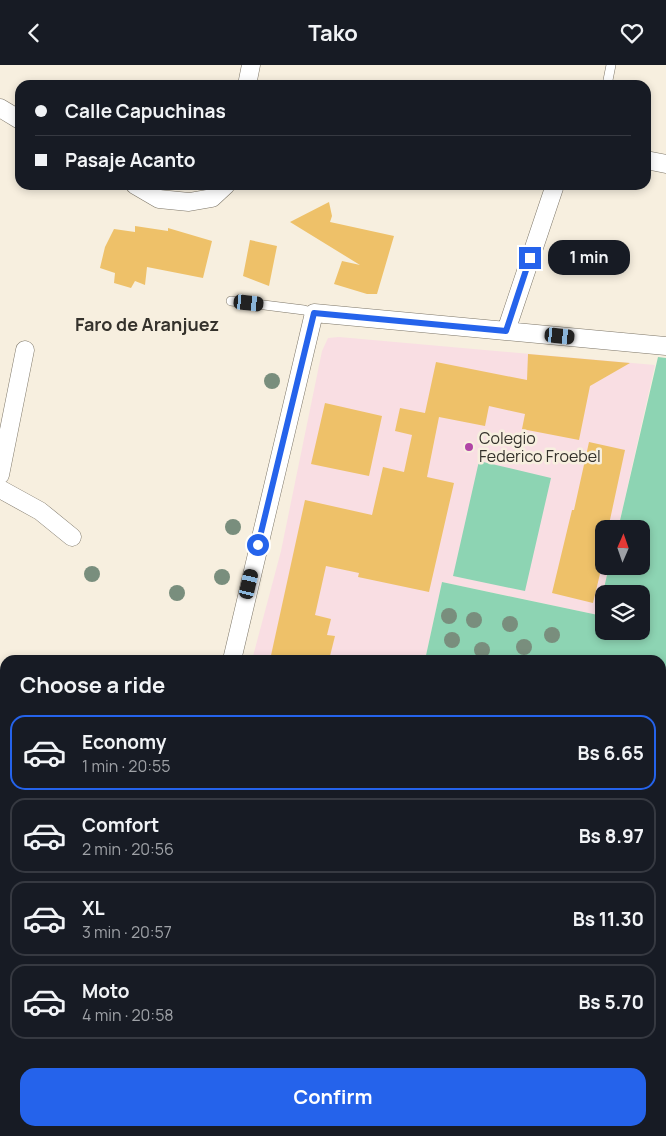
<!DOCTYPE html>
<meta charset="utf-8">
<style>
:root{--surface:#171b24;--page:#20242c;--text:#f1f3f6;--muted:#9ea1a6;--line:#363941;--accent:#2563eb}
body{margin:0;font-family:Manrope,sans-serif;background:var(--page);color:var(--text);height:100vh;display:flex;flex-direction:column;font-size:19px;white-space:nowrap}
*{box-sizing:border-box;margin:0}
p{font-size:16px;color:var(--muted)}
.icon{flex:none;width:28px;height:28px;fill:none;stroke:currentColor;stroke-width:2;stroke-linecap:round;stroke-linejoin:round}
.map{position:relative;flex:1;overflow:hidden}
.sheet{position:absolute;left:0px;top:590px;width:666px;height:481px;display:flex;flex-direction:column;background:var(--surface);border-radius:15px 15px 0 0;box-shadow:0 2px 8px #0003}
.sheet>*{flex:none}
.hud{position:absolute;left:15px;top:15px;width:636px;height:110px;border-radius:15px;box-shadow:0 2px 8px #0003;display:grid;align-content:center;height:110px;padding:0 20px;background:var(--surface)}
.needle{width:32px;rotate:2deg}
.controls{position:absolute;left:595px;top:455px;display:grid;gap:10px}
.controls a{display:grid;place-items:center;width:55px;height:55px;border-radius:10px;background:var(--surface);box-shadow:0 2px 8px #0003;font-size:25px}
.end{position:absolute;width:22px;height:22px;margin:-11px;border:6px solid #2563eb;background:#fff;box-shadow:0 0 0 2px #fff}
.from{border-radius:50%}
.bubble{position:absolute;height:35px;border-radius:15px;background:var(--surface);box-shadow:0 2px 8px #0003;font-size:16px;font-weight:700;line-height:35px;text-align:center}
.car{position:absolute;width:15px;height:30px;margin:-15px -8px;border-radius:6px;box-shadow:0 0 4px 1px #0007;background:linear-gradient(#222 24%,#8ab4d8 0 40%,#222 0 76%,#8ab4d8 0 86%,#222 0)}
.hud b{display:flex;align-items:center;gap:18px;height:48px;font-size:19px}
.hud b+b{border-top:1px solid var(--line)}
.hud i{width:12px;height:12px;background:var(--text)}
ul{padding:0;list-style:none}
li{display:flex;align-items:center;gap:15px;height:75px;margin:0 10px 8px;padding:0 10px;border:2px solid var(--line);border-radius:15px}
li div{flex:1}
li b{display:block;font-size:19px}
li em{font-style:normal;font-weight:700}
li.current{border-color:var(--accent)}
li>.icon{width:45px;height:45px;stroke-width:1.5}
h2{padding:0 20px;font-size:22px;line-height:60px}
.button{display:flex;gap:10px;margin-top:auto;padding:10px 20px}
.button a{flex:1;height:58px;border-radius:15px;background:var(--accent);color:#fff;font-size:20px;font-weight:700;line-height:58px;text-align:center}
header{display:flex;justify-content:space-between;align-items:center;height:65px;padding:0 20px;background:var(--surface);font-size:22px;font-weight:700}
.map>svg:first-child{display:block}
.education{fill:#f9dee3}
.green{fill:#8dd4b3;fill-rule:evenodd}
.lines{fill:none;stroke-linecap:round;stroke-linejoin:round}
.stream{stroke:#73bafb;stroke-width:6}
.building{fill:#eec169}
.service-casing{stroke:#7d7668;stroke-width:10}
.minor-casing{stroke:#7d7668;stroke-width:19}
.secondary-casing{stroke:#7d7668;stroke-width:25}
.service{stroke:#fff;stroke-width:9}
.minor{stroke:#fff;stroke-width:18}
.secondary{stroke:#fff;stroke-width:24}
.tree{fill:#798e7d}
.route{stroke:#2563eb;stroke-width:6}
.poi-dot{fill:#b145a6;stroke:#f7efdf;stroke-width:2}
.labels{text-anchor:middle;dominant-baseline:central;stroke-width:5;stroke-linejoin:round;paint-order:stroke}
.poi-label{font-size:16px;fill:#35322c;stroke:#f7efdf;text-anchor:start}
.neighbourhood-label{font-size:18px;font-weight:bold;fill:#35322c;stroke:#f7efdf}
</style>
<header><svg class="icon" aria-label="back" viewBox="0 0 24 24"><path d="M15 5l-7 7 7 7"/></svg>Tako<svg class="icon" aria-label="heart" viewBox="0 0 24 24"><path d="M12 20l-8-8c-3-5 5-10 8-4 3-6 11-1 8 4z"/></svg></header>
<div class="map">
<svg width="666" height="1071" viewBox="0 0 666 1071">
<rect width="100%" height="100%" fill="#f7efdf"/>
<path class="education" d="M339 272 655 300 618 464H604V501H609L598 550 442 517 425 595H252L281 486 322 286 328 273Z"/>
<path class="green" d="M658 292 666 293V806L661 813V595H425L442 517 598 550 609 501H641V464H618ZM604 529H641V566H604Z
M479 396 551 413 525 526 453 511Z
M169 1066H297L299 1071H190Z
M343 1066H507L503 1071H346Z"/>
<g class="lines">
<path class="stream" d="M661 775 666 771
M447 1071V1066"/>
</g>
<path class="building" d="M329 137 332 151 330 157 394 171 377 229H367L334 219 342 196 360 200 290 157Z
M135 161 168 166V163L212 176 203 213 147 202 145 220 135 216 131 223 114 218 115 208 100 203 105 182 114 164 135 167Z
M250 175 277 181 269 221 243 211Z
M528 289 630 298 590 321 579 375 522 364 525 349 489 341 485 361 439 352 427 412 454 418 429 527 358 512 359 508 326 501 315 550 331 554 327 570 335 571 329 595H270L305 435 372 450 383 402 404 407 412 370 395 366 400 343 425 348 436 297 527 315Z
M325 338 382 351 369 411 311 399Z
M589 377 625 385 608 464H604V492L593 538 552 528 572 445H574Z"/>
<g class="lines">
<defs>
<path id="service" d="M607 20 611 0
M231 236 304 245 314 248"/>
<path id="minor" d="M247 20 251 0
M0 43 20 55
M646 95 666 99
M135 120 159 134 189 137 212 133 226 120
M506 266 555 120
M0 410 25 285
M0 424 40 446 72 472
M232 595 314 248 666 281
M661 1025 666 1016
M600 1066 608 1071
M15 1071 16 1066
M637 1071 639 1066"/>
<path id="secondary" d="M0 812 5 814
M320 1066 322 1071"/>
</defs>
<use href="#service" class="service-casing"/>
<use href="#minor" class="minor-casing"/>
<use href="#secondary" class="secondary-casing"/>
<use href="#service" class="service"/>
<use href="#minor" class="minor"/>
<use href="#secondary" class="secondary"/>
</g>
<g class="tree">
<circle cx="272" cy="316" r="8"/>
<circle cx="233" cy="462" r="8"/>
<circle cx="92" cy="509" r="8"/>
<circle cx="222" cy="512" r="8"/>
<circle cx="177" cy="528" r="8"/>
<circle cx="449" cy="551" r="8"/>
<circle cx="474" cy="555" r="8"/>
<circle cx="510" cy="559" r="8"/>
<circle cx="552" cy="570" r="8"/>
<circle cx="452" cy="575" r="8"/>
<circle cx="524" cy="582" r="8"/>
<circle cx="482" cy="585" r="8"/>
</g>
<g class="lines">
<path class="route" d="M258 480 314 248 506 266 530 193"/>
</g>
<circle class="poi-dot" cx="469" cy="382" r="5"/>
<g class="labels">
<g class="poi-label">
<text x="479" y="373">Colegio<tspan x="479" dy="18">Federico Froebel</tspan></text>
</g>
<g class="neighbourhood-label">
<text x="147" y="259">Faro de Aranjuez</text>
</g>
</g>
</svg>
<div class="controls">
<a><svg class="needle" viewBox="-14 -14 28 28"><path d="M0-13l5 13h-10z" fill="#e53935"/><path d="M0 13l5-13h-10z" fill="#9ea1a6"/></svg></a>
<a><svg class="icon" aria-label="layers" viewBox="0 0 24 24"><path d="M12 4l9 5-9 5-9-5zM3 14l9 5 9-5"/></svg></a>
</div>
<i class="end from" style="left:258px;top:480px"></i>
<i class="end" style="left:530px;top:193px"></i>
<div class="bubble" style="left:548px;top:175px;width:82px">1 min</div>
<i class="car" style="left:249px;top:238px;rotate:96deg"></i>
<i class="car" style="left:560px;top:271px;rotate:96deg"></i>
<i class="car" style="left:249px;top:519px;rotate:13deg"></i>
<div class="hud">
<b><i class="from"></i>Calle Capuchinas</b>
<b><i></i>Pasaje Acanto</b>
</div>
<section class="sheet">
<h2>Choose a ride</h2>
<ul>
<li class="current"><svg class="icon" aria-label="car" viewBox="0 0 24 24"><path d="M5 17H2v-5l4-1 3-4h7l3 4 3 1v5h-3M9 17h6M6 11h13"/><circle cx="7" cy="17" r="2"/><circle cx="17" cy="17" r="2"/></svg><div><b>Economy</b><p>1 min · 20:55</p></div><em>Bs 6.65</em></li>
<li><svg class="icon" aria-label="car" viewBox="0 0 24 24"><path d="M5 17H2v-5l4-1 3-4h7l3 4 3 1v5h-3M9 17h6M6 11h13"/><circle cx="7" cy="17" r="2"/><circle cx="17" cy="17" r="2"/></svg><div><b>Comfort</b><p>2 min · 20:56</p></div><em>Bs 8.97</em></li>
<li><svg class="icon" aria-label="car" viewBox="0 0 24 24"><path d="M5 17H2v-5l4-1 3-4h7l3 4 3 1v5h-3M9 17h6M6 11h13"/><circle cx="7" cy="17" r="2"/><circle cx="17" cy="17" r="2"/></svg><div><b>XL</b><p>3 min · 20:57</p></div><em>Bs 11.30</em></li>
<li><svg class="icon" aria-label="car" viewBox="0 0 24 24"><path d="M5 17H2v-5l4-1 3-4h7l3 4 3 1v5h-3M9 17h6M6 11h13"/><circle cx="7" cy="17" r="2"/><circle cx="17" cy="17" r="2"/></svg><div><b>Moto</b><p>4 min · 20:58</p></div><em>Bs 5.70</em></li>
</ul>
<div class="button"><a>Confirm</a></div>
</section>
</div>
